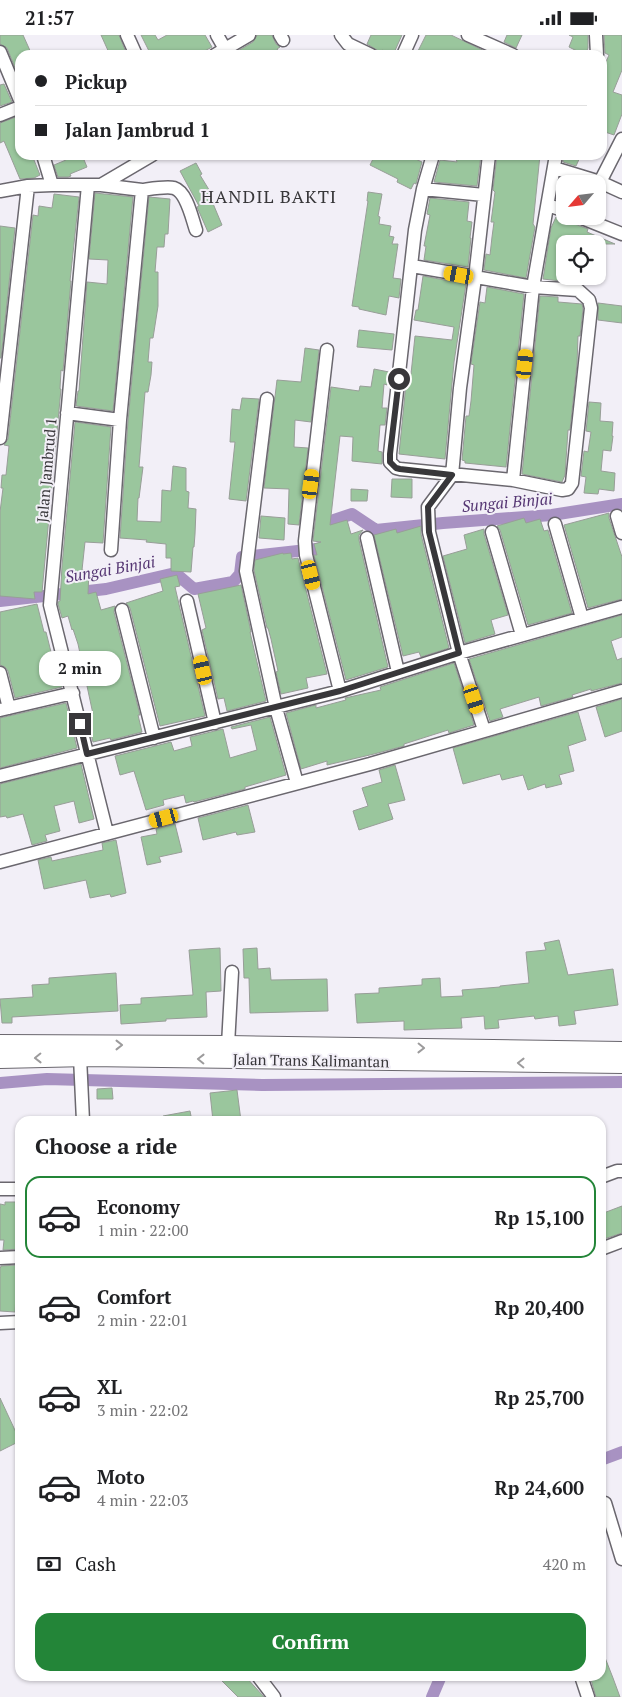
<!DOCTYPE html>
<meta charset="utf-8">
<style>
:root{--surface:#fff;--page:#f6f6f6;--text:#202124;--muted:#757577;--line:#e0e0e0;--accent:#238538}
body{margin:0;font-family:"PT Serif",serif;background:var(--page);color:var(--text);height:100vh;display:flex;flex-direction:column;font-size:19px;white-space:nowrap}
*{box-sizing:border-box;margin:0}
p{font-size:16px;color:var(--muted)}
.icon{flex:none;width:28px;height:28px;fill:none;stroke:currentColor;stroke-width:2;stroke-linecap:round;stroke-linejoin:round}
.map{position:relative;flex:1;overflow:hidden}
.sheet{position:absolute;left:15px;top:1081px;width:591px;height:565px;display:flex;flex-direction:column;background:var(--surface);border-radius:15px;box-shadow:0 1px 4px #0004}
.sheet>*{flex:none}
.hud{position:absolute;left:15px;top:15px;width:592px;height:110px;border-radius:15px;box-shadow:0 1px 4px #0004;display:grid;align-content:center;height:110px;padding:0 20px;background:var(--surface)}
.needle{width:32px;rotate:242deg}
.controls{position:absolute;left:556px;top:140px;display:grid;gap:10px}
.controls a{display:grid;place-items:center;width:50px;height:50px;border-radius:10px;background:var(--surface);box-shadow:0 1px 4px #0004;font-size:25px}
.end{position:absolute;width:22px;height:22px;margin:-11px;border:6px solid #38373a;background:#fff;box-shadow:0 0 0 2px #fff}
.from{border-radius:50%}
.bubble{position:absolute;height:35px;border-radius:15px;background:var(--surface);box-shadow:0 1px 4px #0004;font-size:16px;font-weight:700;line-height:35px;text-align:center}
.car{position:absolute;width:15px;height:30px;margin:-15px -8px;border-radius:6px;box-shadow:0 0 4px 1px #0007;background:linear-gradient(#f5c518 24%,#345 0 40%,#f5c518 0 76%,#345 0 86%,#f5c518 0)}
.hud b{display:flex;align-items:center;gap:18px;height:48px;font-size:19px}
.hud b+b{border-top:1px solid var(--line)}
.hud i{width:12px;height:12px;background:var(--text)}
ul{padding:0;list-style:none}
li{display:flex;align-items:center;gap:15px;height:82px;margin:0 10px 8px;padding:0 10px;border:2px solid transparent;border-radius:15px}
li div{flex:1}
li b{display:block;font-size:19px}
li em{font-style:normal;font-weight:700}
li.current{border-color:var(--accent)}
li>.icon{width:45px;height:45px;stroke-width:1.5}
h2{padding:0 20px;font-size:22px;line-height:60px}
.pay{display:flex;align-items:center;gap:12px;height:55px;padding:0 20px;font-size:19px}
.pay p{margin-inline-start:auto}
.primary-button{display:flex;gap:10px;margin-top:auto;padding:10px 20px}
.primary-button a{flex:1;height:58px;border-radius:15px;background:var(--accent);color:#fff;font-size:20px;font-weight:700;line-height:58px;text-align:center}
.status{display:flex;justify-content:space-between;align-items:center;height:35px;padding:0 25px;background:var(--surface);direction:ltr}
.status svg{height:14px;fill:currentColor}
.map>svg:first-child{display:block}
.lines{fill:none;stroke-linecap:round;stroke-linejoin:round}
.canal{stroke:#a892c2;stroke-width:12}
.building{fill:#9ac69d;stroke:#989e98}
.minor-casing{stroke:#6a676e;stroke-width:15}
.highway-casing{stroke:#6a676e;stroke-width:20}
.minor{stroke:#fff;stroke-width:12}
.highway{stroke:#fff;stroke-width:18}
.oneway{stroke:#9c9b9c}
.route{stroke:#38373a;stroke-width:6}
.labels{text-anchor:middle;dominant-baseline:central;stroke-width:4;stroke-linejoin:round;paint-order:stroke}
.street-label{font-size:15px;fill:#38373a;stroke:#f2eff7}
.water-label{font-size:16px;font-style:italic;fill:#553673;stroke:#f2eff7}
.quarter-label{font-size:18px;letter-spacing:1px;fill:#38373a;stroke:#f2eff7}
</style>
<div class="status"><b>21:57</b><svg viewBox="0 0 49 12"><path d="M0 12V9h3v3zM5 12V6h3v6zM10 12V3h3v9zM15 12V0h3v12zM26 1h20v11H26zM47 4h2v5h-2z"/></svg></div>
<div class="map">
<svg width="622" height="1662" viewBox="0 0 622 1662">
<rect width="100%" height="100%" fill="#f2eff7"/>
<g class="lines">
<path class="canal" d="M0 566 106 554 171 539 180 542 194 554 233 547 240 539 242 522 325 513 330 509 334 485 352 479 376 495 443 488 552 480 622 469
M0 1048 47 1044 262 1050 622 1047
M601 1425 622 1417
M432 1662 441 1641"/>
</g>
<path class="building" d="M0 0H23L32 20H20V33L16 35 7 13 0 9Z
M101 0H119L127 20H110Z
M141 0H155L158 5 167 0H205L212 12 197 20H175L173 16 162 20H151Z
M257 0H272L276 9 280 12 277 14 281 20H231L253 7Z
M371 0H402L393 20 382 15 380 20 377 15 367 9Z
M426 0H451L493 20H416Z
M507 0H522L516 13 504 7Z
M569 0H588V13L585 20 569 12 573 2Z
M604 0H622V35L613 57 622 60V79L614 100 602 96V36L609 20 605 18Z
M4 49 12 67 0 71V50Z
M16 82 20 91V120H32L40 140 34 143 20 144 4 106 0 108V88Z
M64 120H82L87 132 70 139 71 141 68 142H58L54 130 66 125Z
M375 120H407L422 127 416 149 414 148 411 154 397 147 398 144 370 130Z
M455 120H481L477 151 434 147 440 125 457 127Z
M497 120H540L533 189 535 192 526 243 484 235 486 219 490 220 492 202 494 187H491L495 157 493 155Z
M564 120H581L576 131 563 127Z
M196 128 202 139 200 140 211 158 209 159 222 190 208 197 197 172 199 171 180 136Z
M368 157 382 159 378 181 380 182 379 189 391 191 389 201 394 202 392 209H398L393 243 401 244 399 263 389 261 386 280 359 274V272L352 271 368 166H367Z
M95 158 133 162 113 376 76 371 78 356H79L87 247 107 249 108 225 89 224Z
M54 159 79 162 70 246H71L63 336 61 335 60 354H61L42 557H34L35 564 0 561V477L3 453H1L2 440H6L9 411 4 410 8 404 33 180 38 181 39 171 52 173Z
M149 162 170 164 168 199H165L164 212H157L155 237H158V271L153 303H150L148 327H152L151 340 148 357H145L139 432H143L139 463H138L137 486 161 487 162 455 171 456 173 431 186 433V456L189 457 188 473 196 474 195 499 194 512H193L191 537 171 536V523H166V509L146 507 147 505 120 503 128 386Z
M430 163 469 167 467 186 472 187 470 203H471L468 232 424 225 426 211H424L430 180 427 179Z
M556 182 588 194 587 197 615 209H565V219H564L560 246 543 244 551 193Z
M0 191 15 193 1 323H0Z
M423 241 466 249 454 327 445 424 399 419 407 339H411L415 301 452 305 454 292 414 285 416 275H418Z
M487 252 524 259 506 432 465 428V426L462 425 466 381H469L471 366 474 330 471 329 480 267 485 268Z
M540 261 558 262V267L582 269 583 274 580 301H578L577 329 570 395H568L565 440 562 447 522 439Z
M598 268 622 271V288L598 285Z
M359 295 394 299 392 315 357 312Z
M305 313 319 315 311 387 295 385 294 412 308 413 299 490 288 489 289 454 264 453 277 345 301 347Z
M374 334 389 337 387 350 384 349 382 373H387L385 390H380L378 416 382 417V429L352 426 353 402 340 401 330 490 347 485 351 499 363 495 359 500V505L388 632 346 645 314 520H317L314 509 321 507 313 506 331 352 359 356 360 351 371 352Z
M242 363 259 364 246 466 229 464 235 407H230L232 374 240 375Z
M589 367 601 368 600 386 613 387 612 401H613L611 416 603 415 601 436 615 438 614 456 599 454 598 459 584 458 586 442 581 441 584 416 588 417 591 397 586 396Z
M75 387 111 392 103 508 85 507 82 535 89 536 88 559 96 557 101 575 115 571 114 577 140 680H138L142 697 111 705 110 703 93 707 86 680 93 679 78 609 73 594 72 595 68 581 62 583 58 569V567L60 566 62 531Z
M392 444H412V463L391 462Z
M351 454 368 455 367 466H351Z
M609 478V483L622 522V564L588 573 564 490Z
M261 481 285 483 284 505 259 503Z
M524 483 526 488 540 484 544 496 548 495 572 578 528 590 500 495 497 491Z
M421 491V499L449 613 421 622 419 617 403 621 374 500 396 494 397 498Z
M484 494V499L508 580 491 585 495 599 465 608 443 521 467 514 464 500Z
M283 518V519L291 518 292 524 298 523 327 639 306 643 308 653 281 659 276 637 278 636 271 604 268 593H267L254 535 255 525Z
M177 540 180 551 175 552 205 681 160 691 130 573 126 568 163 556 160 544Z
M241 550 251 597H250L266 666 227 676 224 663 218 664 202 595 206 593 198 559Z
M37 569 44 597H46L53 625 55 624 62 652 15 663 8 636 5 632 0 630V577Z
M622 580V602L611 606 617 625 622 623V648L591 656V654L572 660 573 662 541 671 539 662 500 674 503 682 490 686 469 624Z
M454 628 474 690 449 698 448 695 404 709V711L374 719 327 730V726L301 734 286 678 316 670V673L346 665 345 663 381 655 380 652Z
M622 664V696L605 702 596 672Z
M66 668 77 713 0 733V683Z
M578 677 586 705 568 711 574 736 559 740 562 749 546 753 545 749 528 755 523 740 502 745 500 739 463 749 453 713Z
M270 682 286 740 245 752V754L194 767 193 766 186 768 184 760 163 765 164 770 146 775 134 736 120 740 115 721 171 707 174 716 192 711 190 702 223 694 230 723 257 715 251 690 232 694 231 692Z
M81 729 94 784 79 788 74 766 54 771 60 796 45 800 47 806 32 810 23 779 7 783 6 781 0 782V749Z
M395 730 405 765 388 769 393 784 359 795 353 776 368 771 362 753 382 747 379 735Z
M248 770 255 797 237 800 236 797 203 805 198 783Z
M175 789 182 817 159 822 161 827 147 830 141 802 157 799 156 794Z
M116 805 126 858 111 862 110 859 90 863 86 845 44 854 38 825 51 822 52 826 103 815 102 808Z
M559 905 568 940 613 934 618 970 574 976 576 989 559 991 558 981 535 984 534 981 498 985 499 993 485 994 484 981 461 983 462 993 404 995V986L357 988 355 959 379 958V953L422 950V944L440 943 441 962 463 961 462 955 500 952V951L529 948 526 917 546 915 544 908Z
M220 913 221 956 206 957 207 982 166 984V986L121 989 120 970 141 969V963L193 960 189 915Z
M257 913 258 934 270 933 271 945 327 944 328 976 250 978 249 943H244L243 914Z
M116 938 118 976 12 982V988H2L0 964 33 962 32 950 49 949V943Z
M112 1053 113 1064H97V1054Z
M237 1055 241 1086H213L210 1058Z
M190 1076 192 1086H164L163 1081Z
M5 1167H20V1214L3 1215 4 1205H0V1169L5 1170Z
M622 1171V1198L601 1205V1179Z
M18 1230 15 1277 0 1276V1234L1 1231Z
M0 1363 20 1406 0 1416Z
M602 1615 613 1643 620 1662H596L590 1641H601Z
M217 1641H245L264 1662H238Z"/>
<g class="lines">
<defs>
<path id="minor" d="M127 0 136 20
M217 0 225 14
M280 0 283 5
M341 0 348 9 371 20
M468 0 513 20
M596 0 597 20
M0 17 20 65
M215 20 249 0
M403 20 412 0
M0 80 20 72
M554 133 600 147 622 157
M600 147 622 104
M52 150H101L142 155 120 385 111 515
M88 150 50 570 107 798
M101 150 152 120
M423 154 484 160
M142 155C150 154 167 151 174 153 187 157 192 184 196 195
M0 156 28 151 52 150 43 120
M548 170 565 176
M577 181 622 199
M412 231 533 252 578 255 589 265 591 273 572 448 568 454 562 455 513 445 400 434 396 433 390 427V419L415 195 423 154 433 120
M327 315 305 506 306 520 340 656
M267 364 246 536 276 673 297 748
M67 378 120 385
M0 403 28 151
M513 445 533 252 556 120
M617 481 622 498
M555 489 582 583
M492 497 522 600
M367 503 398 637
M187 566 215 688
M122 575 154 703
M0 638 9 673
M0 675 73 658
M484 695 459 618 429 497 428 472 452 440 460 353 475 243 489 120
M0 741 340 656 459 618 622 572
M0 827 370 729 622 656
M228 1010 232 937
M80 1022 83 1086
M601 1142 617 1136H622
M0 1154H20
M601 1214 622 1206
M0 1223 20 1222
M0 1288 20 1287
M605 1468 622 1524
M258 1641 274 1662
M581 1641 588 1662"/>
<path id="highway" d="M0 1009 228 1010 622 1016
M0 1024 88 1022 622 1029"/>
</defs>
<use href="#minor" class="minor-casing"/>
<use href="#highway" class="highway-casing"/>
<use href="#minor" class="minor"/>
<use href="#highway" class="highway"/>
</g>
<defs><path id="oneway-chevron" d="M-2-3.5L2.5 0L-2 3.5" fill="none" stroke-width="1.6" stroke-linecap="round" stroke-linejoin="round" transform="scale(1.25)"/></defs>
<g class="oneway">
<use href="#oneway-chevron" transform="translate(119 1010)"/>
<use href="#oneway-chevron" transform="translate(421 1013) rotate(1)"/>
<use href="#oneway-chevron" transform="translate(38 1023) rotate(179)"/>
<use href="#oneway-chevron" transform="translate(201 1024) rotate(-179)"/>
<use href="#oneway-chevron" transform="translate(521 1028) rotate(-179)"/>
</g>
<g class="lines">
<path class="route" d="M80 689 87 719 340 656 459 618 429 497 428 472 452 440 400 434 396 433 390 427V419L399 344"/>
</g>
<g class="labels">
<g class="street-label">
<text transform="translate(46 435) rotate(-85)">Jalan Jambrud 1</text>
<text transform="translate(311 1025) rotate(1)">Jalan Trans Kalimantan</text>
</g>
<g class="water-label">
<text transform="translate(507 467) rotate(-5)">Sungai Binjai</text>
<text transform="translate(110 534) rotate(-10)">Sungai Binjai</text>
</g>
<g class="quarter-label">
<text x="269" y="161">HANDIL BAKTI</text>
</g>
</g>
</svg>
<div class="controls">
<a><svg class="needle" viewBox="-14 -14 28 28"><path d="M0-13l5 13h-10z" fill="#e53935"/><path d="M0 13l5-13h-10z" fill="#757577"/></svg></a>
<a><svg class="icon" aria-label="locate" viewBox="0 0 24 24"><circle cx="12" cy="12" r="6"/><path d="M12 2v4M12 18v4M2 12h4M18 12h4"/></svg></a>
</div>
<i class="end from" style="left:399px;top:344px"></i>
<i class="end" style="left:80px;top:689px"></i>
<div class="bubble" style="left:39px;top:616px;width:82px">2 min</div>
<i class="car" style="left:459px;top:240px;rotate:280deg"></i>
<i class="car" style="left:525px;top:329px;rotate:6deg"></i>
<i class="car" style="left:311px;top:449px;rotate:7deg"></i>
<i class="car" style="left:311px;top:540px;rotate:166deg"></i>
<i class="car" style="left:203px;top:635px;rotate:347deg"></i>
<i class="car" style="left:474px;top:664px;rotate:162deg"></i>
<i class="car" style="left:164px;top:783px;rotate:255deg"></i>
<div class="hud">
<b><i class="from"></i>Pickup</b>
<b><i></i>Jalan Jambrud 1</b>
</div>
<section class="sheet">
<h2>Choose a ride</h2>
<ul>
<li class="current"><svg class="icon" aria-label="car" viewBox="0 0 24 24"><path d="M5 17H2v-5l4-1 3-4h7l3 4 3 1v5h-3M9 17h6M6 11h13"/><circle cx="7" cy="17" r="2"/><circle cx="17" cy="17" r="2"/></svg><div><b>Economy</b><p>1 min · 22:00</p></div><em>Rp 15,100</em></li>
<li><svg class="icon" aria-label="car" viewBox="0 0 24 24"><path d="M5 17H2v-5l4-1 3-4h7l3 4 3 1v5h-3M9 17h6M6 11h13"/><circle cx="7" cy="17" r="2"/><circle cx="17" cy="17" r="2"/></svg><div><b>Comfort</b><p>2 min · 22:01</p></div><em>Rp 20,400</em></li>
<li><svg class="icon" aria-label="car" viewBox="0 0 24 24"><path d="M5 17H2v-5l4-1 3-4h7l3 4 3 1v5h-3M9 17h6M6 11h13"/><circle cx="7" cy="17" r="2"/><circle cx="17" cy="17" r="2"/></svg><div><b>XL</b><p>3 min · 22:02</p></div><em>Rp 25,700</em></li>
<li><svg class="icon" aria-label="car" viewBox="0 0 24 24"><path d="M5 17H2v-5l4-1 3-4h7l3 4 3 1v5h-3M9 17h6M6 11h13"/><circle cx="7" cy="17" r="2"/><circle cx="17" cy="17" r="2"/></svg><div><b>Moto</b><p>4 min · 22:03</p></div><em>Rp 24,600</em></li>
</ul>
<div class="pay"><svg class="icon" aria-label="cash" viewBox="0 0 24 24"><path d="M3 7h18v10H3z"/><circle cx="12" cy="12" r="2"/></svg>Cash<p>420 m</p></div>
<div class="primary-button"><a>Confirm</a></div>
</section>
</div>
